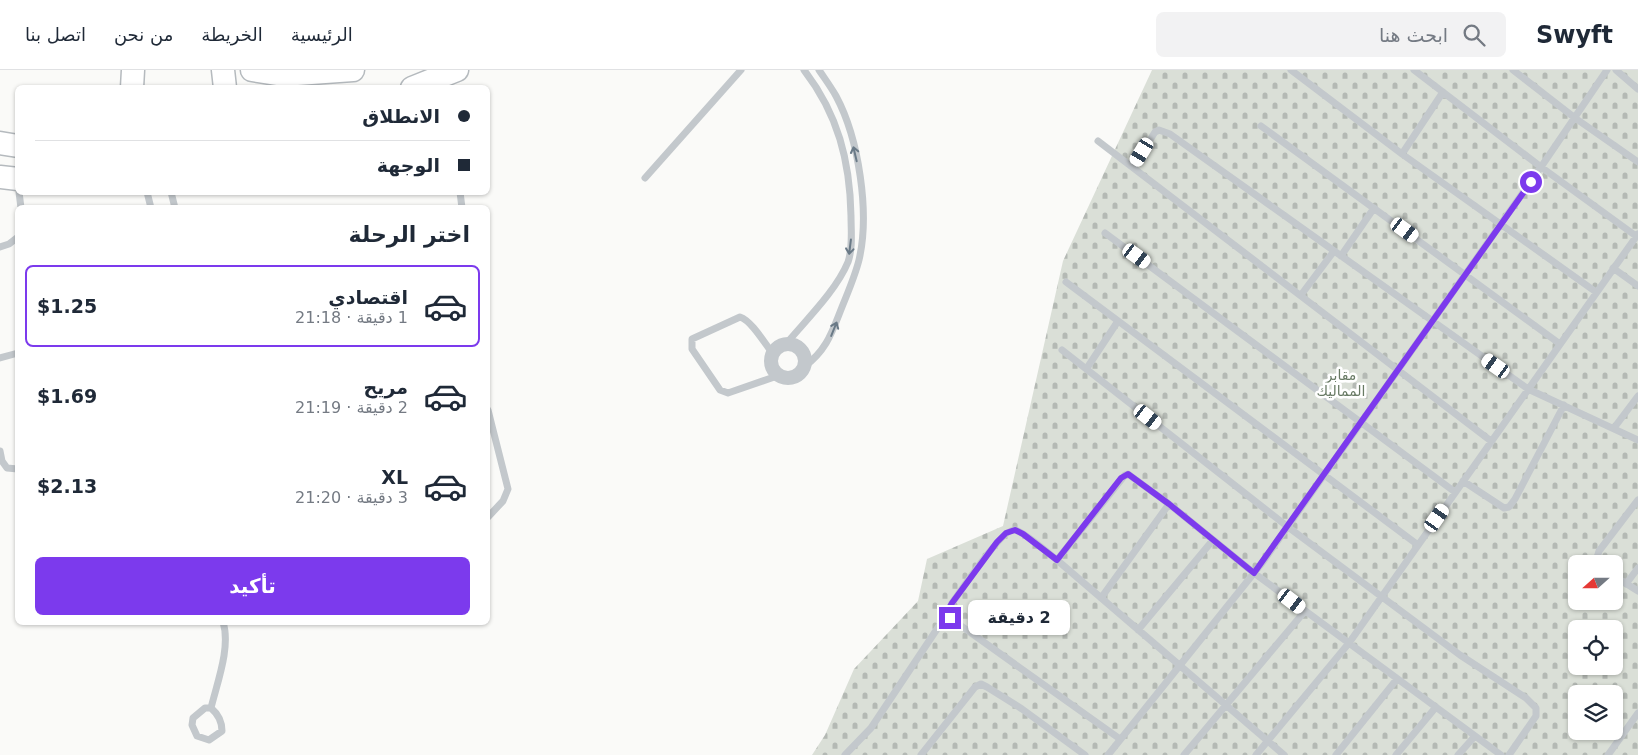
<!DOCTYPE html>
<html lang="ar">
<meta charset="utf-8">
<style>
:root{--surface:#fff;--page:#f2f2f3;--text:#1f2937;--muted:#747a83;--line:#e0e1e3;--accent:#7c3aed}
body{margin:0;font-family:"DejaVu Sans",Vazirmatn,sans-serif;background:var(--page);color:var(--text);direction:rtl;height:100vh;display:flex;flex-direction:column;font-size:19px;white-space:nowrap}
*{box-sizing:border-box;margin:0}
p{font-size:16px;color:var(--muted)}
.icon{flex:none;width:28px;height:28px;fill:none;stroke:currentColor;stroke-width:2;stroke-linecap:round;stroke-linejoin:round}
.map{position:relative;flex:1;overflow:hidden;direction:ltr}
.sheet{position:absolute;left:15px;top:135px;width:475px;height:420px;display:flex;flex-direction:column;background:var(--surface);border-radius:8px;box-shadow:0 1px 4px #0004;direction:rtl}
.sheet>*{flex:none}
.banner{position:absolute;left:15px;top:15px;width:475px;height:110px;border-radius:8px;box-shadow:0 1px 4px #0004;direction:rtl;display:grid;align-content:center;height:110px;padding:0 20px;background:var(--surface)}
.needle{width:32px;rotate:249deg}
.fabs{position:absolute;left:1568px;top:485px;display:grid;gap:10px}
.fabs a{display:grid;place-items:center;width:55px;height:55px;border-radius:8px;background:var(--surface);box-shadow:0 1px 4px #0004;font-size:25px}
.end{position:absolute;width:22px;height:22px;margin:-11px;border:6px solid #7c3aed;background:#fff;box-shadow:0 0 0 2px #fff}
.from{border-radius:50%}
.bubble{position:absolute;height:35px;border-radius:8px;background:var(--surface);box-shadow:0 1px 4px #0004;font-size:16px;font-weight:600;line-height:35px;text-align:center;direction:rtl}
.car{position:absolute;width:15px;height:30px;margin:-15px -8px;border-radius:6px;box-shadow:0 0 4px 1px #0007;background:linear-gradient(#fff 24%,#345 0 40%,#fff 0 76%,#345 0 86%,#fff 0)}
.banner b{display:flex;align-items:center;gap:18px;height:48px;font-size:19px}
.banner b+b{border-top:1px solid var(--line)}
.banner i{width:12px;height:12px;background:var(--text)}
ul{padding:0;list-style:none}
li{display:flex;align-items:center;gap:15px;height:82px;margin:0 10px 8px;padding:0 10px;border:2px solid transparent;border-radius:8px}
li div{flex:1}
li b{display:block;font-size:19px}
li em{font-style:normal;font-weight:600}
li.current{border-color:var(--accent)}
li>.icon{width:45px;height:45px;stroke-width:1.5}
h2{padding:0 20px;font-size:22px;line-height:60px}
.button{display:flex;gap:10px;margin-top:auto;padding:10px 20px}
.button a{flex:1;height:58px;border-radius:8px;background:var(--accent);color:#fff;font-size:20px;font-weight:600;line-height:58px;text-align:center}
header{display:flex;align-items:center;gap:30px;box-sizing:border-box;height:70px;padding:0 25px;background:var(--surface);border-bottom:1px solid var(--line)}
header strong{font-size:24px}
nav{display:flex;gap:28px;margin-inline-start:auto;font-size:18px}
.search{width:350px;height:45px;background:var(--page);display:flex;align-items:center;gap:12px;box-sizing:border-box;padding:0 18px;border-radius:8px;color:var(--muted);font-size:19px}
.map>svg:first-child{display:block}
.cemetery{fill:url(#cemetery-stones);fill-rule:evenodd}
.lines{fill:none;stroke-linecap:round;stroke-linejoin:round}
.primary-casing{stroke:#b5babe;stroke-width:25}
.lane{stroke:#c3c8cc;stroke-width:7}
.street{stroke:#c3c8cc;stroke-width:14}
.primary{stroke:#fff;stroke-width:22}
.oneway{stroke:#6a7a87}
.route{stroke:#7c3aed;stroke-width:6}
.labels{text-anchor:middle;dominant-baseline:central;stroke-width:5;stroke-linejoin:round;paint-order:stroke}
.park-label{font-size:14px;fill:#687a64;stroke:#fff}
</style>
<header>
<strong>Swyft</strong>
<div class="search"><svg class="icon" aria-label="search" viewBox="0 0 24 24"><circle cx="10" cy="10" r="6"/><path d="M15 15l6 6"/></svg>ابحث هنا</div>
<nav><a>الرئيسية</a><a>الخريطة</a><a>من نحن</a><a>اتصل بنا</a></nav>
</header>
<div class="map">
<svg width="1638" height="685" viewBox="0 0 1638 685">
<defs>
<pattern id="cemetery-stones" width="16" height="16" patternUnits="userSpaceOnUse" patternTransform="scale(1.25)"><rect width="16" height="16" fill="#dadfd7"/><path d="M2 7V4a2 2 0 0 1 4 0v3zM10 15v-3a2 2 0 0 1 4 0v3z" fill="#b4b9b4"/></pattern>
</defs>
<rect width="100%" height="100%" fill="#fafaf8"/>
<path class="cemetery" d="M1152 0H1638V685H812L825 665 854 599 918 531 927 489 1003 456 1063 191ZM1576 494H1614V531H1576ZM1576 559H1614V596H1576ZM1576 624H1614V661H1576Z"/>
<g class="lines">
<defs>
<path id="primary" d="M223 0 225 18
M252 0 283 5 353 0
M132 18 133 0
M412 18 457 0
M0 73 18 76
M0 107 18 109"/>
</defs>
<use href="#primary" class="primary-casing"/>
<path class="lane" d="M1291 0 1402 84 1596 222
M1414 0 1541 97 1636 166
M1513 0 1575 48 1638 92
M1616 0 1638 19
M1261 56 1560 274
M1098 71 1491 371
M1402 84 1443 22
M1133 97 1155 62 1159 60 1170 64 1528 319 1638 370
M645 108 741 0
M19 122 21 138
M147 122 151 138
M171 122 175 138
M460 122 462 138
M1105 163 1455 422
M0 177 9 174 18 167
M1341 186 1374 138
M1613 198 1638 216
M1066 212 1418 475
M1301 225 1334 181
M786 274C806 250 836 221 848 192 853 178 851 161 851 146 850 91 838 44 804 0
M1062 280 1288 457 1460 585 1526 628 1536 638V646L1509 685
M773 284C765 274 752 251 740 247L692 269V279L720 320 728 323 780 305
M0 288 18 283
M804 297C827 280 832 262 842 237 848 222 855 206 859 190 870 143 859 69 836 26 831 17 825 9 819 0
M1087 298 1118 251
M488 340 508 419 503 431 488 447
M1614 358 1638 326
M0 381 2 391 7 398 18 399
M1463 411 1504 438 1509 437 1515 429 1564 335
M1057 490 1125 405 1128 404 1169 434
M1598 494 1596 491 1599 481 1638 430
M1614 506 1638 521
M1626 514 1638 498
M1101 528 1169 434 1254 503 1501 685
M1138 560 1213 470
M205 638H211C218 644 222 651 222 661L209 670 197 666 192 655 193 648Z
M211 638C217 613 231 577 223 552
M1120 669 950 548 947 544 952 533C961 521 1003 457 1015 460 1025 462 1048 483 1057 490L1284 685
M845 685 871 658 947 544
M921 685 975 617 981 614 987 617 1022 639 1085 685
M1108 685 1262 493 1541 97 1607 0
M1184 685 1305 541
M1256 685 1349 573 1638 164
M1336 685 1397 609
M1396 685 1436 637
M1458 685 1475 666
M1608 685 1638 643"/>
<path class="street" d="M771 291a17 17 0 1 1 34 0a17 17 0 1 1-34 0Z"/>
<use href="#primary" class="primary"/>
</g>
<defs><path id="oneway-shaft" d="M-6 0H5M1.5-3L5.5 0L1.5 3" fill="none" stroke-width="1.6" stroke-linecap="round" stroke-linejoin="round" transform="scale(1.25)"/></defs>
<g class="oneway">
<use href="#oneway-shaft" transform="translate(855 84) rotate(-103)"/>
<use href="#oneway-shaft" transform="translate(850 177) rotate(97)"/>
<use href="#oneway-shaft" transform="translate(834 259) rotate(-68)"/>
</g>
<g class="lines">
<path class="route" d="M950 548 947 542 952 533 997 472 1006 463 1015 460 1023 464 1057 490 1121 408 1128 404 1169 434 1254 503 1531 112"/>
</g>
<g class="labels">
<g class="park-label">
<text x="1341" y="305">مقابر<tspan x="1341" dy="16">المماليك</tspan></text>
</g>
</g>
</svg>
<div class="fabs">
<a><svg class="needle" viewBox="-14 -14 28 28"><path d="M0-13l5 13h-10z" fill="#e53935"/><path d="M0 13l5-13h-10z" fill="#747a83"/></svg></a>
<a><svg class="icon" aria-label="locate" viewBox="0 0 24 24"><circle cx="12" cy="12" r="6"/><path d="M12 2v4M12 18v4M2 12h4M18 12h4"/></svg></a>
<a><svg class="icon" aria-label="layers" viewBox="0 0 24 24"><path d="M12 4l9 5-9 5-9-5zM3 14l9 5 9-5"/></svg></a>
</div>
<i class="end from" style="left:1531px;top:112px"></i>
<i class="end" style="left:950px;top:548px"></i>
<div class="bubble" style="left:968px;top:530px;width:102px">2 دقيقة</div>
<i class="car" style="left:1142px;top:82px;rotate:211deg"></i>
<i class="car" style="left:1405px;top:160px;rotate:126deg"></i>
<i class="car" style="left:1137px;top:186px;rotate:126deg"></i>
<i class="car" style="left:1496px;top:296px;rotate:305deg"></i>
<i class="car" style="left:1148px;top:347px;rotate:128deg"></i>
<i class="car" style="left:1437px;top:448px;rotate:35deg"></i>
<i class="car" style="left:1292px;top:531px;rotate:127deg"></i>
<div class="banner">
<b><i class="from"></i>الانطلاق</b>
<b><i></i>الوجهة</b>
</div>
<section class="sheet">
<h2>اختر الرحلة</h2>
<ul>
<li class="current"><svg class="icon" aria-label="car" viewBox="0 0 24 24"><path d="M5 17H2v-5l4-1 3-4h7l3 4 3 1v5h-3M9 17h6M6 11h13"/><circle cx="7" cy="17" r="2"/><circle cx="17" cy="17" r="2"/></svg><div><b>اقتصادي</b><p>1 دقيقة · 21:18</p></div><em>$1.25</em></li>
<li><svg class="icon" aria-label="car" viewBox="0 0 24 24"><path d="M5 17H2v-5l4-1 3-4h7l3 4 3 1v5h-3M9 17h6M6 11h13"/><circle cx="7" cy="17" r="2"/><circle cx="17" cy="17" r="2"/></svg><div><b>مريح</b><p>2 دقيقة · 21:19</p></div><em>$1.69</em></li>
<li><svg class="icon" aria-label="car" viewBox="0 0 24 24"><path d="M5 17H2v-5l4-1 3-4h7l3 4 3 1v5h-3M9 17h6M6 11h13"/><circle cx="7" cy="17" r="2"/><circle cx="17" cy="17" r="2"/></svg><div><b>XL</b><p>3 دقيقة · 21:20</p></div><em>$2.13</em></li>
</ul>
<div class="button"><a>تأكيد</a></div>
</section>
</div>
